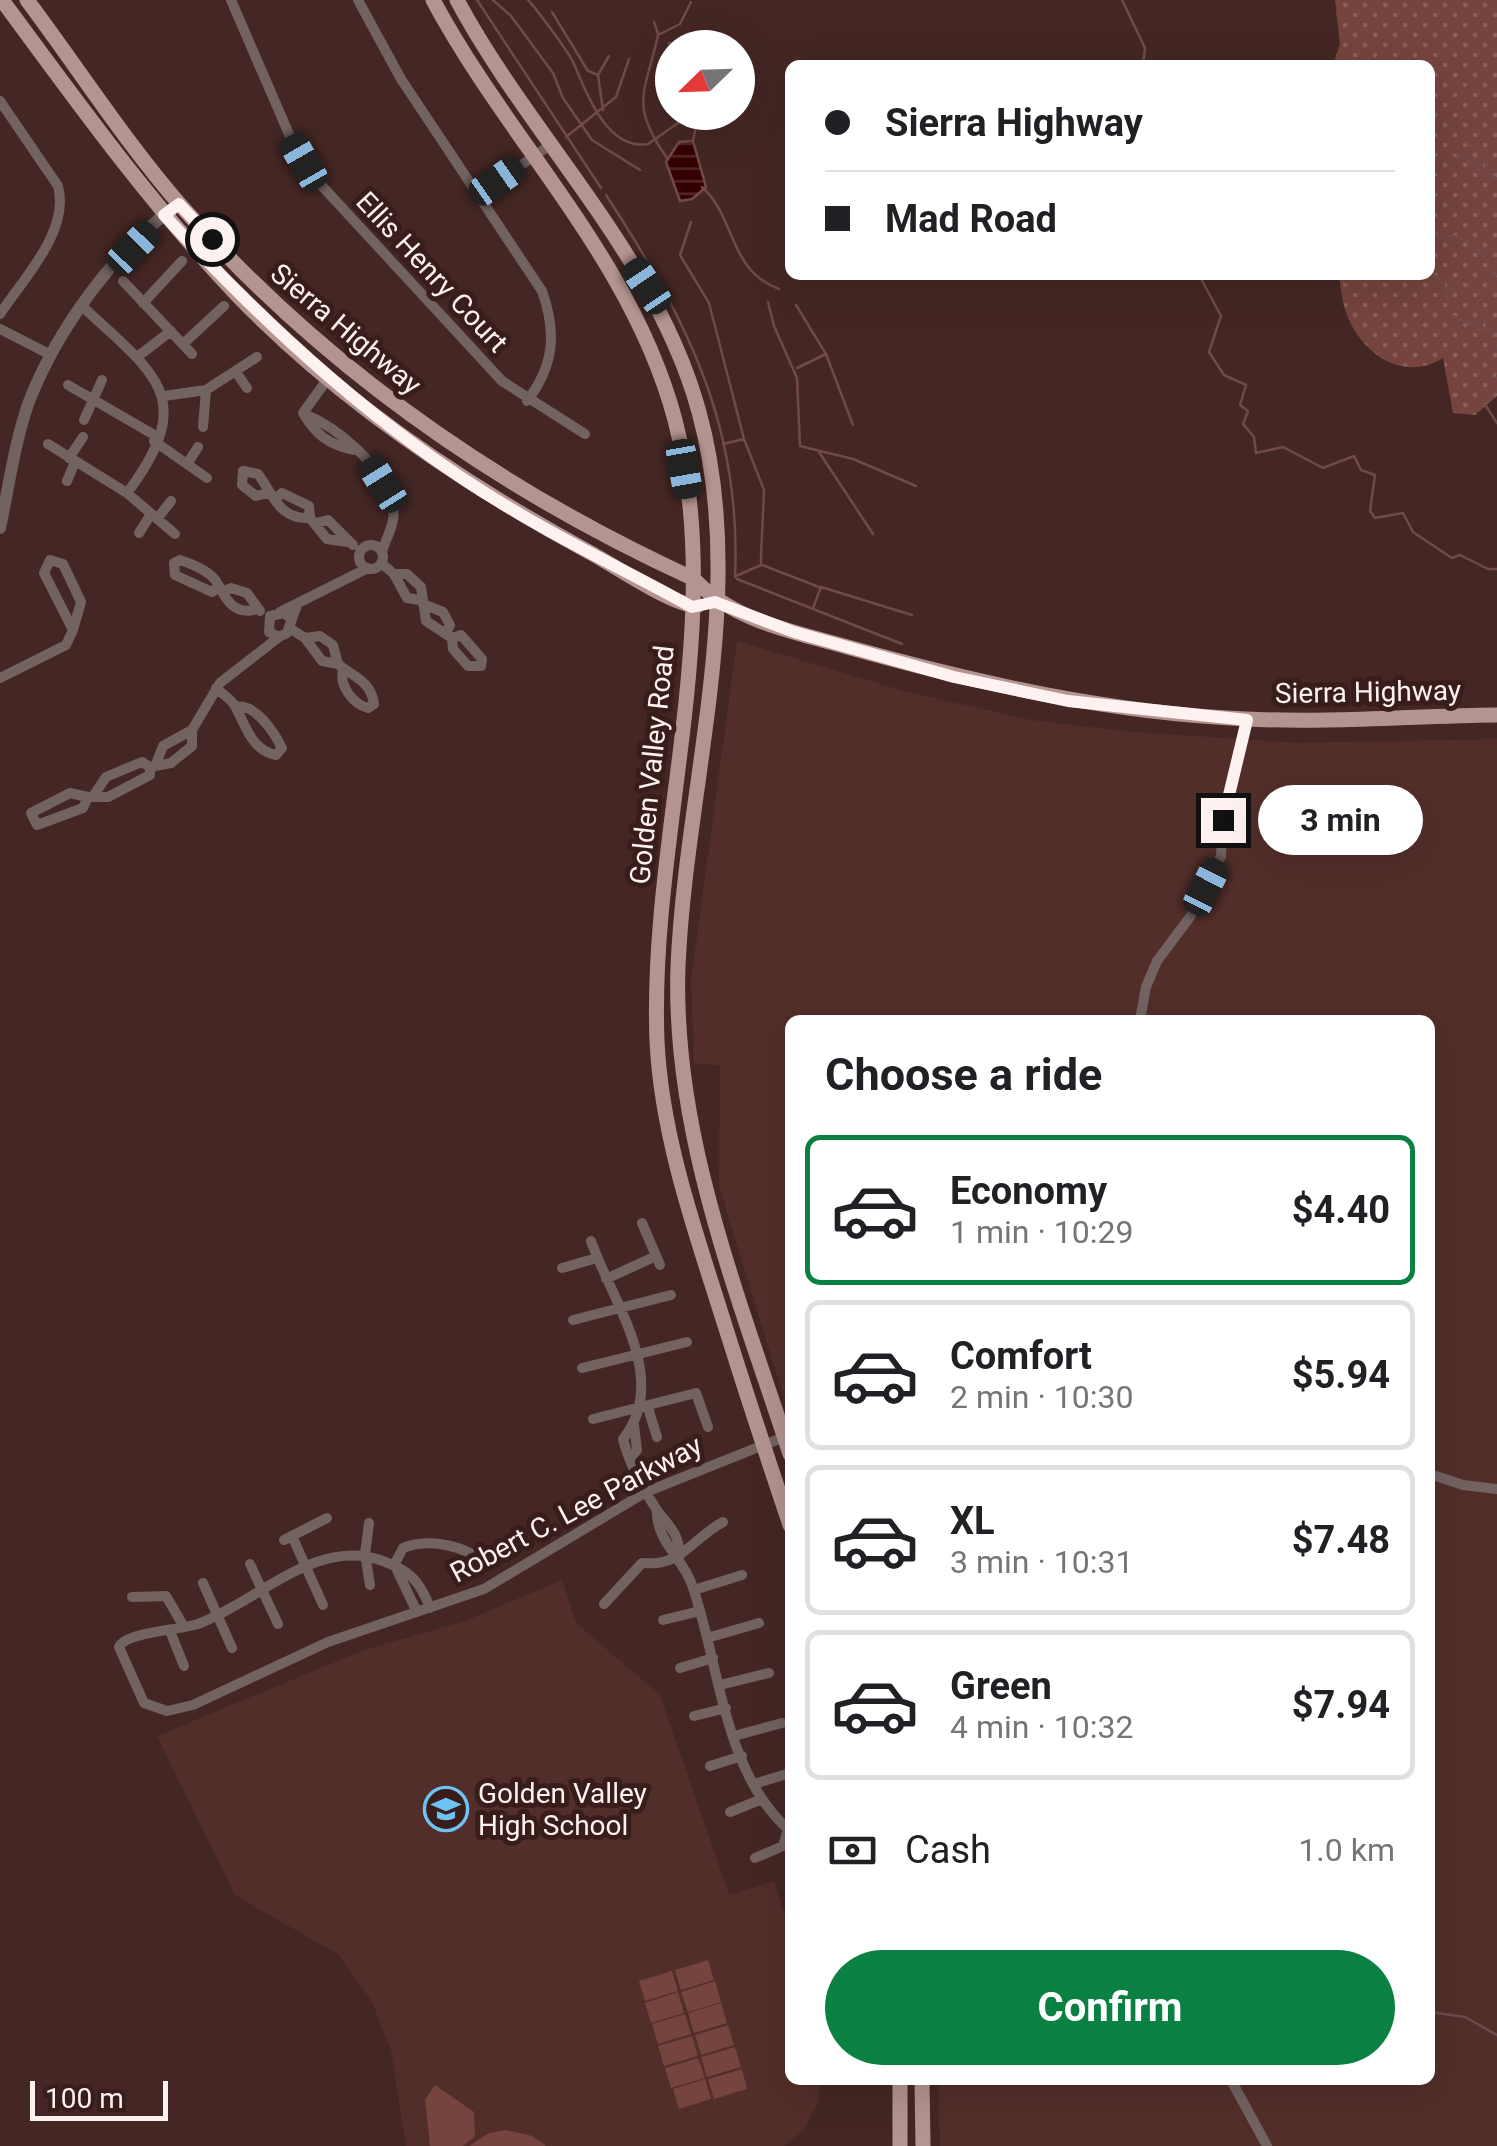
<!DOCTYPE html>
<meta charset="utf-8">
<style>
:root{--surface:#fff;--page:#f6f6f6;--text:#202124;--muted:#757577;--line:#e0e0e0;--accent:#0b8043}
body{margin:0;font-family:Roboto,sans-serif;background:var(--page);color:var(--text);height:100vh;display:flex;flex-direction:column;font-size:38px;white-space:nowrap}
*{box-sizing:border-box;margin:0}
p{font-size:32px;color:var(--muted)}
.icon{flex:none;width:55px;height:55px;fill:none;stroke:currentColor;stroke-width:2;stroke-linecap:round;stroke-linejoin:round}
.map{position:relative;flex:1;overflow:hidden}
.panel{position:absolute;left:785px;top:1015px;width:650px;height:1070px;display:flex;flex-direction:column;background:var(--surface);border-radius:15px;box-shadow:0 10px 40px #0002}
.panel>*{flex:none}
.hud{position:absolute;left:785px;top:60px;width:650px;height:220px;border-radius:15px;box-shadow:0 10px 40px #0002;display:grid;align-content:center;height:220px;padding:0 40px;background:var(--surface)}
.needle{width:65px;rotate:247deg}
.controls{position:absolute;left:655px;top:30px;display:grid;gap:20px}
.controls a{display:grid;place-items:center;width:100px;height:100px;border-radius:50%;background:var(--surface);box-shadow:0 10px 40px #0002;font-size:50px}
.scale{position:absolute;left:30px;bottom:25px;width:138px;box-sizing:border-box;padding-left:10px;border:5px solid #fef2f0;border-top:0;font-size:28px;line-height:35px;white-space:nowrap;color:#fef2f0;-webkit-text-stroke:8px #391d1a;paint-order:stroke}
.end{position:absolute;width:45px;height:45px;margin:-22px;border:12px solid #fef2f0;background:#111;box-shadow:0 0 0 5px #111}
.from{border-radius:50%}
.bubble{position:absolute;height:70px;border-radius:35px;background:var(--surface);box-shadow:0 10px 40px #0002;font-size:32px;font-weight:700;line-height:70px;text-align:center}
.car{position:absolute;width:30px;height:60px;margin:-30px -15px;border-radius:12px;box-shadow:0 0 8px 2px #0007;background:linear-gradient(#222 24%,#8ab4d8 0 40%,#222 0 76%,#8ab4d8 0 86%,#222 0)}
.hud b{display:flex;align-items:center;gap:35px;height:95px;font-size:38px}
.hud b+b{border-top:2px solid var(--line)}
.hud i{width:25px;height:25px;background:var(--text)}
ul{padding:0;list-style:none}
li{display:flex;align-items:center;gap:30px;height:150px;margin:0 20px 15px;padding:0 20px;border:5px solid var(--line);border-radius:15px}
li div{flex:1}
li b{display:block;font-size:38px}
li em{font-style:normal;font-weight:700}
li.selected{border-color:var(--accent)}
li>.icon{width:90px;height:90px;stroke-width:1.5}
h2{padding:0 40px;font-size:45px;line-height:120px}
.pay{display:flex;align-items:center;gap:25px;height:110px;padding:0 40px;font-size:38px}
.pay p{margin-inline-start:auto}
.button{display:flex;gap:20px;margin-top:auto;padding:20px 40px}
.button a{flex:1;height:115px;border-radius:60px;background:var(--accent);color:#fff;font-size:40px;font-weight:700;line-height:115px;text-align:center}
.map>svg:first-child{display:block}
.built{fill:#522e2a}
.grass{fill:url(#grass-dots)}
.pitch{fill:#75443e}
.water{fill:url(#water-rules);stroke:#714949;stroke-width:2.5}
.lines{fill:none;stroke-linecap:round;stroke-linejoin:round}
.stream{stroke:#714949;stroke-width:2.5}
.minor{stroke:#726361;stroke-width:10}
.tertiary{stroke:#726361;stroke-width:12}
.primary{stroke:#b39490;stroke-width:15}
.route{stroke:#fef2f0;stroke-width:12}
.labels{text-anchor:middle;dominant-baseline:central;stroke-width:10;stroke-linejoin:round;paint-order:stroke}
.street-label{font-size:28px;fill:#fef2f0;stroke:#391d1a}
.poi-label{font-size:28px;fill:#fef2f0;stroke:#391d1a;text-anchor:start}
</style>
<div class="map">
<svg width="1497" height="2146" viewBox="0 0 1497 2146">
<defs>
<pattern id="grass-dots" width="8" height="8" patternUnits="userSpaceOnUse" patternTransform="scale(2.5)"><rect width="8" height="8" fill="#75443e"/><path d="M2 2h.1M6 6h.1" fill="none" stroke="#8a5f5a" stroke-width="1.8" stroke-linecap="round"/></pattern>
<pattern id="water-rules" width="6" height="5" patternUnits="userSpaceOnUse" patternTransform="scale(2.5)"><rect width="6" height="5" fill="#340001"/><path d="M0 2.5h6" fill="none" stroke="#522626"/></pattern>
</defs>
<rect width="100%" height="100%" fill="#442724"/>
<path class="built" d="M737 641 907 692 1031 720 1123 731 1296 743 1497 739V2146H940L938 2080H1430V1020H790V1418L719 1186 720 1065 694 1064 691 981Z
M562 1580 576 1623 660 1695 729 1895 774 1881 790 1931V2080H818L819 2100 804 2130 784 2146H406L391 2050 371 2000 339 1955 235 1895 157 1736 364 1650 465 1621Z"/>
<path class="grass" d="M1335 0H1497V396L1475 415 1453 413 1443 358C1405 382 1363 356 1347 315 1342 303 1341 288 1339 275H1430V65H1333L1340 44Z"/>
<path class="pitch" d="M708 1960 714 1980 681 1990 675 1970Z
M672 1971 678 1991 645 2001 639 1981Z
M715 1981 721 2002 688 2012 681 1992Z
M678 1992 684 2013 651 2023 645 2003Z
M721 2003 727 2023 694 2033 688 2013Z
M685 2014 691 2034 658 2044 652 2024Z
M728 2025 734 2045 701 2055 695 2035Z
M692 2036 698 2056 664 2066 658 2046Z
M735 2047 741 2067 707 2077 701 2057Z
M698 2058 705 2078 671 2088 665 2068Z
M742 2069 747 2089 714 2099 708 2079Z
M705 2079 711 2099 679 2109 673 2089Z
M435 2085 474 2112 475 2136 463 2146H430L425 2100Z
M506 2130 532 2136 546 2146H469L489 2133Z"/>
<path class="water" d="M693 141 706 187 692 199 680 201 666 162 679 142Z"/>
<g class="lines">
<path class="stream" d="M477 0 601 188
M493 0 511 16 553 73 563 98 592 140 640 170
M528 0C536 8 570 54 574 64 586 92 607 151 648 144L694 112
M1122 0 1145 48 1143 65
M552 12 588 71 598 75 603 110
M654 22 658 34
M669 43 682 48
M598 75 609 56
M566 137 616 97 629 59
M1461 138 1480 153 1491 176
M693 141 699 112
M1456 153 1497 179
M667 158C629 104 645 94 658 35L680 24 691 2
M702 187C736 217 728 270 779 289
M606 195C687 319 742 427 735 577
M1430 203 1435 177
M1430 209V214
M691 222 680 255 709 303 744 439 723 444
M1430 236C1459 231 1484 245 1493 275
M1430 272 1444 284 1452 316 1492 333
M1497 273 1477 303 1497 348
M1199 275 1221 316 1209 352 1224 375 1246 385 1240 405 1248 411 1243 424 1254 437 1256 453 1283 447 1323 468 1354 456 1361 470 1375 475 1370 511 1375 518 1403 513 1413 532 1452 558 1460 555 1488 569H1497
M768 302 774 326 797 378 800 446 853 459 916 486
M796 305 826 354
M797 368 826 354 853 425
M1497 375V379
M1497 390 1484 403 1497 423
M819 452 873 534
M762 565 819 587
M736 576 761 565V557L764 490 744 439
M737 579 902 644
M813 608 821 587 912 615
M1430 2012 1465 2017 1497 2035"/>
<path class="minor" d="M231 0 292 141 322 186 502 381 585 434
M358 0 401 79 542 291C557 333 554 366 527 401
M0 101 58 186C70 231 24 278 0 314
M480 194 550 145
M123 281 192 354
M143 303 182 261
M82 306C153 373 200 396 127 493
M0 329 51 355
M183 344 224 306
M137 357 171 331
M236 372 247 388
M68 385 156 436
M164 396 206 390 257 357
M303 413 329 377
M84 420 102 380
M203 427 206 390
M154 441 207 478
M48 444 127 493 175 534
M353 450C328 444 316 435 303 413 339 428 385 467 393 507 396 524 386 537 382 552
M69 458 83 437
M187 464 198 447
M67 481 75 462
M268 493 256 496 242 485 243 471 258 474C273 494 279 520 310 518L327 539 348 542
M276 498 282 493 309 506 310 518
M157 519 171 501
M316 523 328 520 353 545
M139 533 151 514
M359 557a12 12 0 1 1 24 0a12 12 0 1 1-24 0Z
M50 560 63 564 81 602 73 630 44 573Z
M381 563 394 574 407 598 420 600
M394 574H407L421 587 426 621 452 638 453 649 468 666H481L482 659 461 635 452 638
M217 588 212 592 175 575 174 563 180 560C192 564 209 571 216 581 225 596 232 617 257 609
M224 591 231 588 247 593 260 611
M423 604 443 612 450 625 446 633
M280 612 368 568
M291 619 284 613 270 616 269 632 279 637 287 633 297 605
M291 629 305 638 322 661 338 664
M305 638 320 636 333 645 338 664C351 676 371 680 374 704L368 708C353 704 339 686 343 670
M0 678 66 645 73 630
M216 688C221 693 231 699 235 706 245 724 251 750 276 755L282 748C274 732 255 703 236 707
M156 764 163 746 192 730
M94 795 106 777 142 762 150 767
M88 797 70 793 31 813 37 825 83 808 88 797H108L150 775V767L171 763 192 746V730L220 683 279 637
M1140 1020 1146 987 1157 961 1190 917 1221 856 1223 819 1247 720
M642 1223 660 1265
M591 1241C612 1301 671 1379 623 1439 628 1459 641 1485 653 1504 666 1526 681 1530 679 1559
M562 1268 597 1258
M606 1279 656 1256
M573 1320 671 1295
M582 1368 687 1342
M648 1408 657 1437
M593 1419 696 1393 708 1427
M632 1456 637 1450 634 1425
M1430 1474 1463 1485 1497 1489
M657 1511C656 1541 683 1558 692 1585 720 1664 723 1773 790 1831
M369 1523 365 1554 370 1585
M292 1536 323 1605
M284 1540 327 1518
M250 1564 278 1624
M394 1565 403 1548C429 1538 467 1545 486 1565
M395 1566 417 1612
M203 1583 232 1648
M694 1590 742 1575
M132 1597 166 1596 184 1627
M604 1604 642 1563C682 1567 691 1539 723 1522
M430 1608C420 1581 410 1571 383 1561 316 1536 258 1602 198 1624 180 1630 125 1632 119 1647L144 1703 167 1711 193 1705 328 1642 484 1589 646 1492 784 1437
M663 1620 700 1611
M170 1631 184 1666
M707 1638 759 1623
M1430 1650V1680
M680 1668 713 1658
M720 1685 769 1673
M694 1716 726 1708
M734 1736 782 1723
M710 1766 742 1756
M754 1784 790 1773
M730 1812 762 1799
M755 1858 783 1846 788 1829
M1231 2080 1267 2146"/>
<path class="tertiary" d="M0 528C9 486 15 439 30 399 58 329 112 254 173 208"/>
<path class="primary" d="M2 0C77 102 151 205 239 297 339 400 464 484 589 552 614 565 671 605 697 606
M27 0C78 68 126 143 182 207 325 369 498 489 694 579 734 622 796 632 851 648 981 684 1111 713 1246 719 1329 723 1414 716 1497 715
M433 0C510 144 632 258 675 420 728 624 649 835 657 1041 661 1127 689 1213 715 1294 739 1371 764 1448 790 1525
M457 0C532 140 656 255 699 412 749 594 686 783 678 966 672 1134 739 1297 790 1454
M900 2080V2146
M922 2080 923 2146"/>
</g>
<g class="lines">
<path class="route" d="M212 239 179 204 164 215C268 328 384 435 518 513 575 547 635 575 692 607L715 602 794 632 954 677 1068 701 1247 720 1223 820"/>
</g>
<defs>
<symbol id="school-ring" viewBox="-11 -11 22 22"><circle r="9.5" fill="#391d1a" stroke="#6fc2f4" stroke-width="1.5"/><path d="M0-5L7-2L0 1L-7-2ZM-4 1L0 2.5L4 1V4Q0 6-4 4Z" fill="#6fc2f4"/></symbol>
</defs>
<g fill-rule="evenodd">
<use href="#school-ring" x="421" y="1784" width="50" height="50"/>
</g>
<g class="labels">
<g class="street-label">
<text transform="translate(432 272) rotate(47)">Ellis Henry Court</text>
<text transform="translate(346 329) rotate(40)">Sierra Highway</text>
<text transform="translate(1368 692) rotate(-1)">Sierra Highway</text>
<text transform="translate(652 765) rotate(-84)">Golden Valley Road</text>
<text transform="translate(576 1509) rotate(-28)">Robert C. Lee Parkway</text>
</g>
<g class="poi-label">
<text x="478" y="1793">Golden Valley<tspan x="478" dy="32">High School</tspan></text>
</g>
</g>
</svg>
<div class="controls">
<a><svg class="needle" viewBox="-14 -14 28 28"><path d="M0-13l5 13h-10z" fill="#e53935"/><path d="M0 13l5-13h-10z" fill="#757577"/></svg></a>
</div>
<div class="scale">100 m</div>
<i class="end from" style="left:212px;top:239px"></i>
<i class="end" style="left:1223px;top:820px"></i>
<div class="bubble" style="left:1258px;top:785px;width:165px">3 min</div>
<i class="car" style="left:304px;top:162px;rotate:330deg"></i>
<i class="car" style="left:497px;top:181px;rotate:55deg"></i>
<i class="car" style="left:133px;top:248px;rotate:44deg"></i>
<i class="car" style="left:647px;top:286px;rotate:326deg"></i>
<i class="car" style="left:684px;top:469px;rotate:170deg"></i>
<i class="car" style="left:383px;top:484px;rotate:328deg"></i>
<i class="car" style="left:1206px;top:887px;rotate:27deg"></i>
<div class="hud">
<b><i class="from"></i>Sierra Highway</b>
<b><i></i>Mad Road</b>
</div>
<section class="panel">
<h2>Choose a ride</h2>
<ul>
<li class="selected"><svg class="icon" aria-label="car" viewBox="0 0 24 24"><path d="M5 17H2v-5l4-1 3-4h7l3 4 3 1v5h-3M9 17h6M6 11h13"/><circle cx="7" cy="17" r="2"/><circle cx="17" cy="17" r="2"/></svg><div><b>Economy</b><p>1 min · 10:29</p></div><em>$4.40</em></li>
<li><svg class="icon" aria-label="car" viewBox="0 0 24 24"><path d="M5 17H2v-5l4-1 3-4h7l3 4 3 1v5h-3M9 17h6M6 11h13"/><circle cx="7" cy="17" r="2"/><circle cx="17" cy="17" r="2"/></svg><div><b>Comfort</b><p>2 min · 10:30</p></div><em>$5.94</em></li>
<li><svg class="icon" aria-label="car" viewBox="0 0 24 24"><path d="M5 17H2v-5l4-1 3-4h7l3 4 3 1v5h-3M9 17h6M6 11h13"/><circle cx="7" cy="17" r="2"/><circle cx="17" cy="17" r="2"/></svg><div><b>XL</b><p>3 min · 10:31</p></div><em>$7.48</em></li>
<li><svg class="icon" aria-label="car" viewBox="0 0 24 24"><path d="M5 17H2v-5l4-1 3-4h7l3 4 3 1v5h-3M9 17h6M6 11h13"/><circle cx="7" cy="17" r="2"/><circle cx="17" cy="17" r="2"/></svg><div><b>Green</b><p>4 min · 10:32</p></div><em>$7.94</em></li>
</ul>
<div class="pay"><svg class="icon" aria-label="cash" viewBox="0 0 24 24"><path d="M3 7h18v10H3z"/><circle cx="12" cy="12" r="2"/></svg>Cash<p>1.0 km</p></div>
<div class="button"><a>Confirm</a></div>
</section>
</div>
